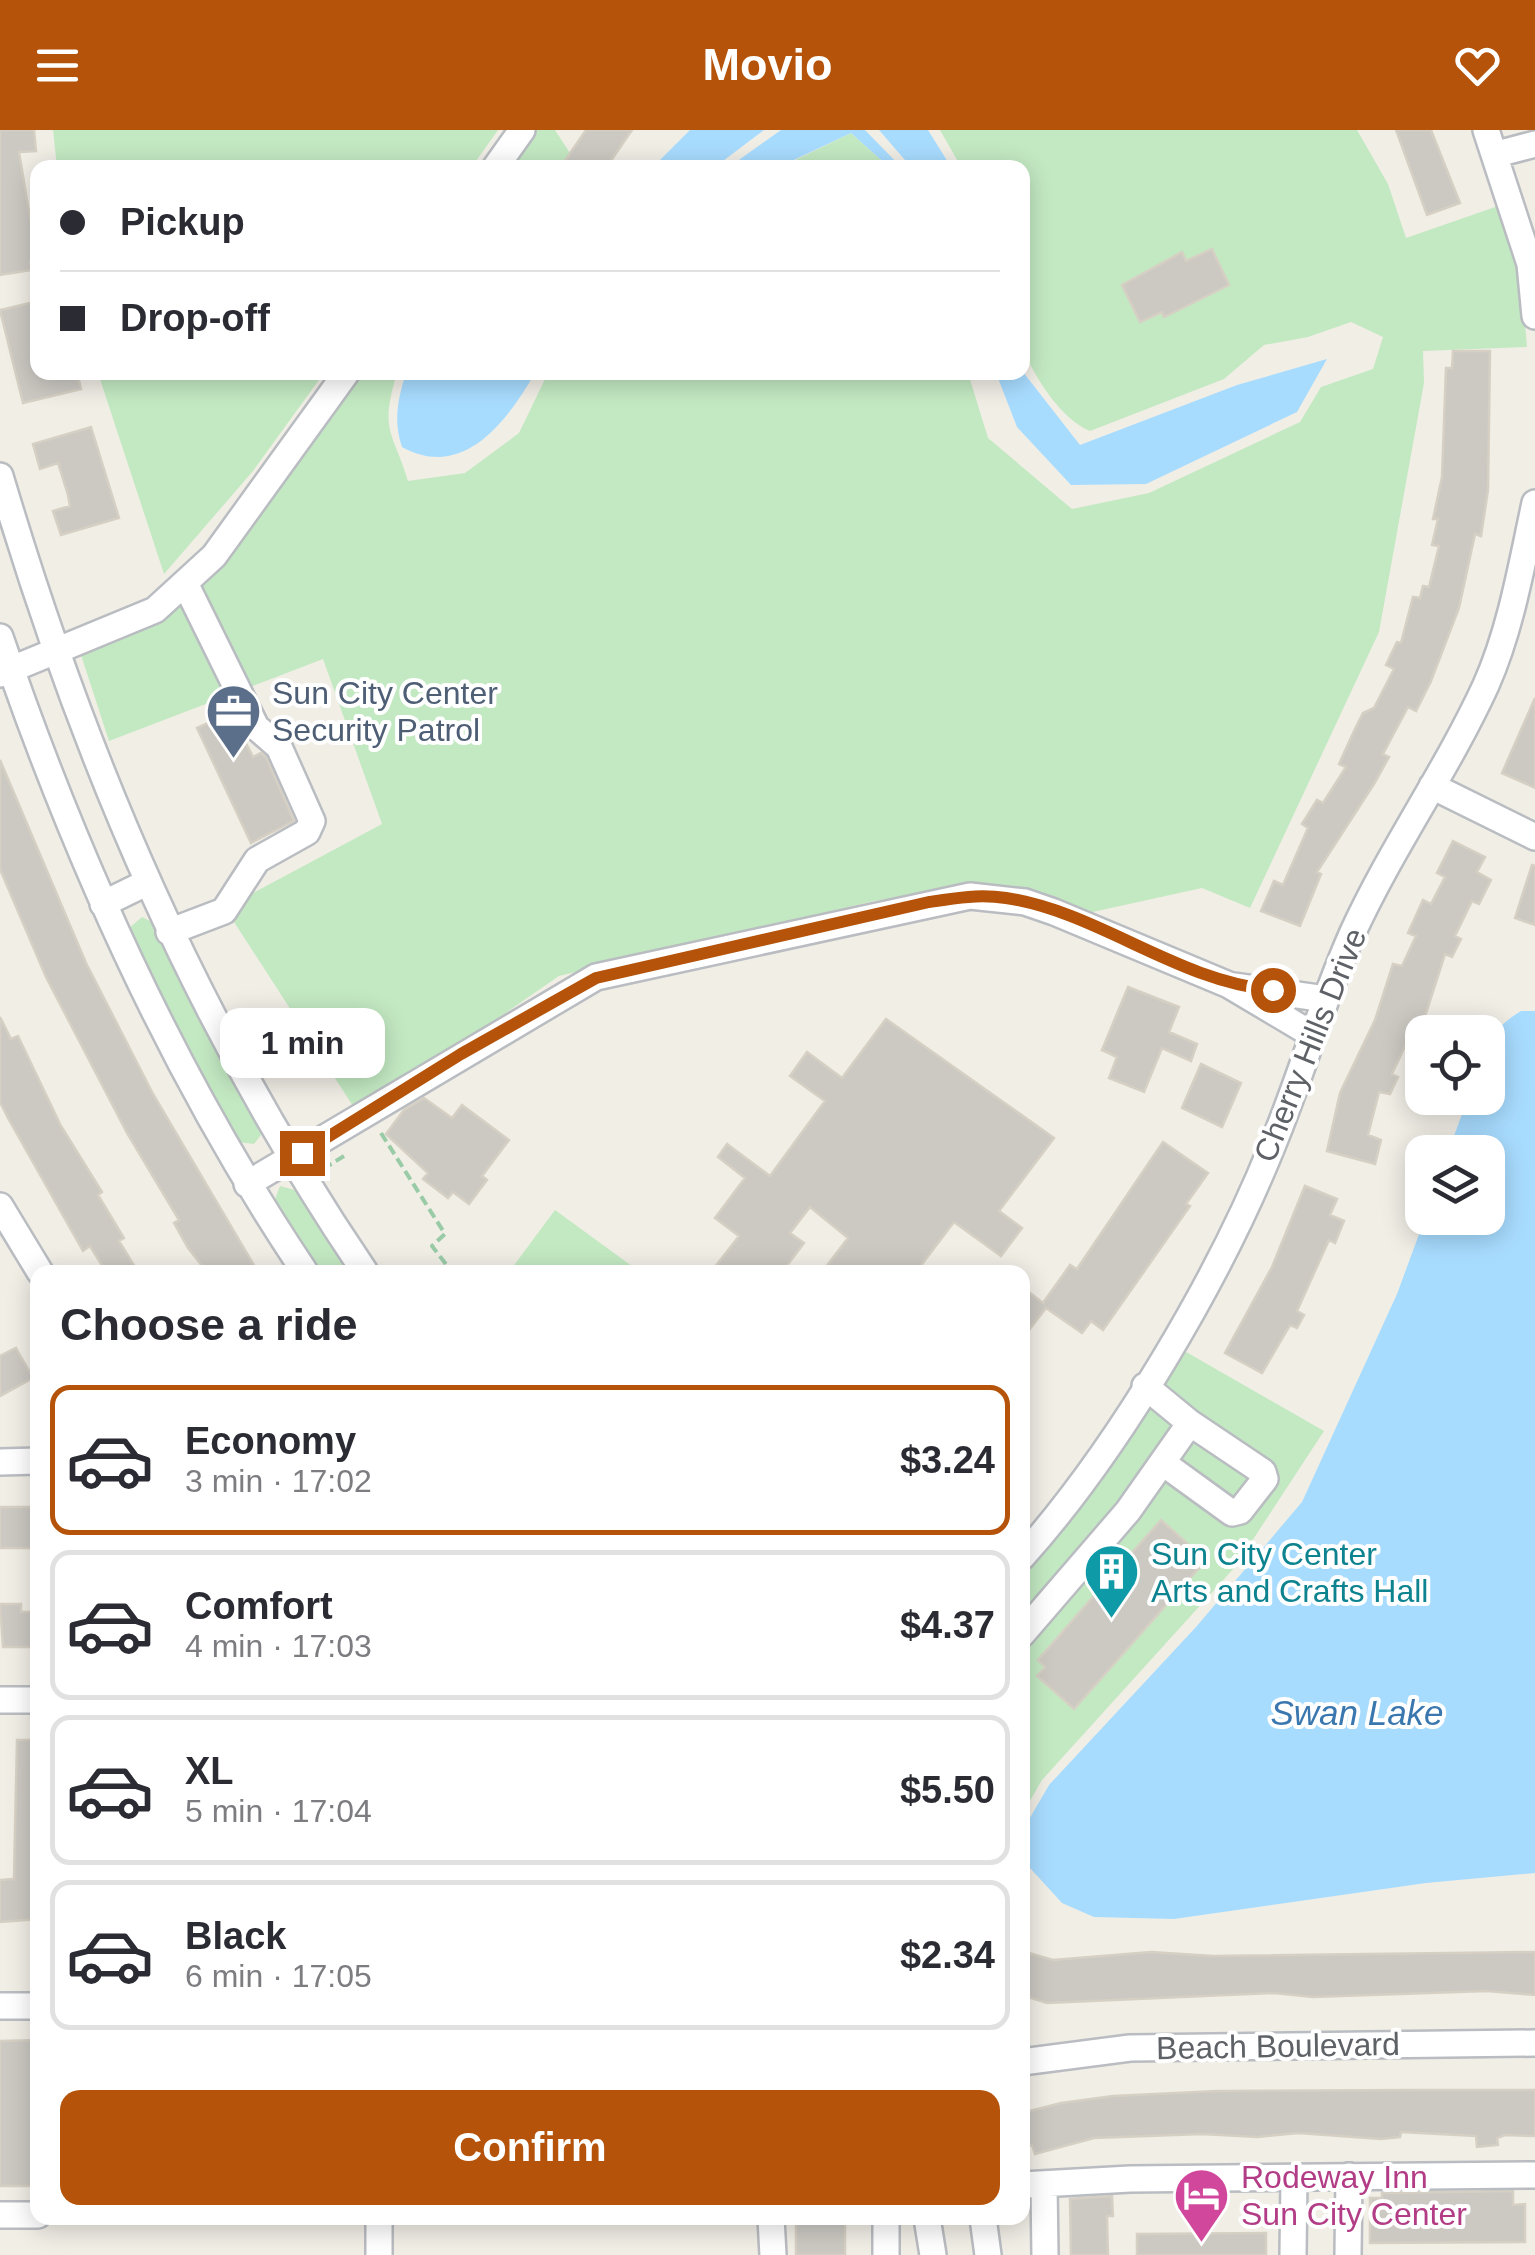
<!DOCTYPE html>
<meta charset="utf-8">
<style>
:root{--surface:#fff;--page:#f2f2f3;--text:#2b2b33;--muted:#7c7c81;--line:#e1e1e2;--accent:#b45309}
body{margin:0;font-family:Arial,sans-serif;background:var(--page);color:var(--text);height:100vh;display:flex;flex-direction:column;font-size:38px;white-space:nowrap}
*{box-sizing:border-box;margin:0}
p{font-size:32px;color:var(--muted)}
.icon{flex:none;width:55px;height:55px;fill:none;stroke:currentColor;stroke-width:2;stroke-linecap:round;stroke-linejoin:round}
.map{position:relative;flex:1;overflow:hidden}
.panel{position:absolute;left:30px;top:1135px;width:1000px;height:960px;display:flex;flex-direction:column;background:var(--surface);border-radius:20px;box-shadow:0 5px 25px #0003}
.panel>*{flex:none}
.top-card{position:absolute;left:30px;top:30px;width:1000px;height:220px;border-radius:20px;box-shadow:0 5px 25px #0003;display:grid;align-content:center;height:220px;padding:0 30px;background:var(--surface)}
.fabs{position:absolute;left:1405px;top:885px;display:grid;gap:20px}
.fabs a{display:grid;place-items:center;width:100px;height:100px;border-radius:20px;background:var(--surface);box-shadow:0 5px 25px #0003;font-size:50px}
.end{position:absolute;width:45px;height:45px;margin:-22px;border:12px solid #b45309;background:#fff;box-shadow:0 0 0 5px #fff}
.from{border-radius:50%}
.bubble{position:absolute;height:70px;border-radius:20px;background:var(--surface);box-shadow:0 5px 25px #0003;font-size:32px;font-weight:800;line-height:70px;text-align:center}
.top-card b{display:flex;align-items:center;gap:35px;height:95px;font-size:38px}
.top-card b+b{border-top:2px solid var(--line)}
.top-card i{width:25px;height:25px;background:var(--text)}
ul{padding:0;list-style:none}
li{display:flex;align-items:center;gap:30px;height:150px;margin:0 20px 15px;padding:0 10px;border:5px solid var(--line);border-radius:20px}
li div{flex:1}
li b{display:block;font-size:38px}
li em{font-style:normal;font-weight:800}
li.active{border-color:var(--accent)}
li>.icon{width:90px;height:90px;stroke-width:1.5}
h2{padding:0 30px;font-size:45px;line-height:120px}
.cta{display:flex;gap:20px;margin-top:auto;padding:20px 30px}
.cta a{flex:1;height:115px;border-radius:20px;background:var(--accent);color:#fff;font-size:40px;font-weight:800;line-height:115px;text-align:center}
header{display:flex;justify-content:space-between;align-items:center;height:130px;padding:0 30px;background:var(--accent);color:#fff;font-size:45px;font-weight:800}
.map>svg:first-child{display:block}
.green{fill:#c3e9c2}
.water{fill:#a8dcff}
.building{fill:#ccc9c3;stroke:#d6d0c4;stroke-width:2.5}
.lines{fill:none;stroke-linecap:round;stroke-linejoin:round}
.minor-casing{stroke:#b9bcc0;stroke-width:30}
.path{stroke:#9acba7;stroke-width:4;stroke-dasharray:10 5;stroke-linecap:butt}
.minor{stroke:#fff;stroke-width:25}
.route{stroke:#b45309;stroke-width:12}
.labels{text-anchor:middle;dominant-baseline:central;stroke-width:8;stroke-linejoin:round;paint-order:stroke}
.service-label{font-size:32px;fill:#4e5e75;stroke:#fff;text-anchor:start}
.street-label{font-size:32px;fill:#5e6267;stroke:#fff}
.culture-label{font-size:32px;fill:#0d838f;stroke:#fff;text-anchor:start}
.hotel-label{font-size:32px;fill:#b23c85;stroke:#fff;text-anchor:start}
.water-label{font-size:35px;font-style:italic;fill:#3b77af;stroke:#fff}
</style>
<header><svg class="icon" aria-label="menu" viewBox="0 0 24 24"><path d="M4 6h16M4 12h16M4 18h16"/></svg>Movio<svg class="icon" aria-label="heart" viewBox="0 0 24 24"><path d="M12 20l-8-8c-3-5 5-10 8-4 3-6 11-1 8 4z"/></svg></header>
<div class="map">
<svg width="1535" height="2125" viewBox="0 0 1535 2125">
<rect width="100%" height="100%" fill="#f1eee6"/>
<path class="green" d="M53 0H498L471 38 57 37Z
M535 0H555L579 37 508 38Z
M940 0H1357L1388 54 1406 108 1501 75 1520 136 1527 217 1423 221 1424 253 1379 502 1250 778 1202 758 1088 783 965 756 874 771 559 846 494 891 353 976 225 778 382 694 323 529 109 611 81 525 159 491 222 434 360 243H397C379 302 393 301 408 351L465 343 519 303 548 243H968L988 308 1072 379 1149 363 1300 292 1321 257 1373 239 1383 207 1351 192 1308 207 1264 215 1224 249 1090 301C1061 289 1035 248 1023 219L1022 38 961 37Z
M851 3 889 37 779 38Z
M98 243V242L324 243 253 341 164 444Z
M142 787 152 792 259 994 261 1005 254 1014 237 1012 128 799Z
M280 1056 298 1061 351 1142H318L274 1072Z
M555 1080 640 1142H509Z
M1181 1219 1324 1301 1235 1437 1042 1650 1023 1683V1443L1051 1411Z"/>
<path class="water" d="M690 0H764L715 37H653Z
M781 0H865L901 37H889L851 3 779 37H729Z
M879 0H928L951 37H911Z
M1327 229 1297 282 1146 354 1071 355 1017 297 996 243 1023 242 1080 315 1237 255Z
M406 243V242L535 243C507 291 464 351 402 317 393 291 398 268 406 243Z
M1521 881H1535V1743L1426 1753 1174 1789 1094 1787 1062 1773 1030 1738 1027 1693 1049 1655 1196 1497 1302 1372 1397 1164 1425 1088H1488V1022H1448L1468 968H1488C1488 925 1481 905 1521 881Z"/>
<path class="building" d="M0 0H34L36 21 19 22 33 106 38 105V130L30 131 31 140 0 145Z
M586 0H632L606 38H560Z
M1396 0H1431L1460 73 1427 85Z
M1212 119 1229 155 1164 187 1162 182 1140 192 1122 155 1182 122 1186 131Z
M38 171V242H77L81 259 23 273 0 180Z
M1453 221H1490L1488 360 1481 406 1475 404 1459 478 1431 551 1416 581 1408 577 1383 624 1389 627 1374 654 1317 742 1321 744 1300 796 1261 781 1274 751 1283 755 1308 698 1302 694 1317 670 1323 673 1346 637 1339 634 1354 601 1363 583 1374 578 1394 539 1386 535 1397 512 1401 513 1413 467 1420 468 1423 456 1429 457 1439 416 1432 415 1438 389H1433L1442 347 1446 238H1452Z
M91 297 119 388 61 405 53 381 70 376 68 365 58 333 40 339 33 314Z
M1535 568V658L1502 643Z
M231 583 253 627 261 623 266 627 294 691 251 713 197 598Z
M0 630 86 833 153 964 258 1142H207L188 1118 174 1093 179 1090 127 1003 46 847 0 739Z
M1453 711 1485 727 1477 742 1491 750 1479 774 1472 771 1455 806 1461 809 1452 827 1445 824 1421 899 1414 897 1392 944 1398 947 1390 964 1379 962 1368 1005 1381 1010 1375 1034 1327 1021 1340 963 1375 890 1393 834 1402 836 1416 806 1408 803 1423 770 1431 774 1445 747 1437 743Z
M1532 735 1535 736V795L1515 788Z
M1128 857 1179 877 1169 902 1197 914 1191 931 1162 918 1144 962 1109 948 1117 927 1102 920Z
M0 887 11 909 18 906 61 996 102 1062 98 1065 124 1108 119 1111 138 1142H106L90 1116 83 1121 8 988 0 972Z
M886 889 1054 1008 999 1081 1022 1098 1001 1126 954 1092 916 1142H822L848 1108 810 1077 790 1103 804 1113 782 1142H711L739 1106 715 1088 745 1048 718 1027 727 1014 770 1046 825 971 790 946 807 922 842 948Z
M1201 934 1241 953 1222 997 1182 978Z
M424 968 452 988 462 975 509 1010 482 1046 487 1050 469 1074 453 1062 448 1068 423 1049 428 1043 386 1004 404 980Z
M1163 1012 1208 1043 1186 1074 1190 1076 1103 1200 1091 1191 1082 1203 1046 1178 1022 1209V1173L1030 1163 1043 1173 1070 1135 1077 1139Z
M1305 1056 1337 1069 1330 1085 1344 1091 1335 1113 1329 1110 1297 1181 1304 1185 1297 1198 1290 1195 1262 1243 1225 1223 1272 1137Z
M16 1218 33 1248 0 1266V1226Z
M0 1377H38V1418H0Z
M1161 1390 1206 1430 1074 1579 1037 1546 1045 1537 1038 1530 1105 1453 1096 1444 1119 1418 1129 1426Z
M0 1474H21V1482H38V1517H3Z
M17 1610H38V1789L0 1792V1750L14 1749Z
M1022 1821 1053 1830 1151 1822 1213 1826 1535 1822V1865L1487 1861 1313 1867 1274 1863 1047 1873 1022 1865Z
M38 1910V2056H0V1911Z
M1413 1960H1535V2006L1505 2005 1497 2008 1498 2015 1477 2017 1476 2006 1401 2002 1400 2007 1381 2009 1298 2003 1257 2007 1202 2004 1094 2008 1035 2024 1032 2015 1022 2018V1983L1061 1973 1113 1966 1218 1961Z
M1513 2061V2075L1525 2074V2112L1370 2113V2068H1382V2063Z
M1112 2066 1113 2086H1107L1108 2125H1071L1070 2069Z
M796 2088H845V2125H796Z
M1266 2103V2125H1137V2104Z"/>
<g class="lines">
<defs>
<path id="minor" d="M1486 0 1530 134 1535 186
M1497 24 1535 14
M495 38 522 0
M0 346C85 633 197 894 365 1142
M0 507C76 730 174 947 305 1142
M0 544 155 480 214 426 347 242
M1432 656 1535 707
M103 774 146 753
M169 802 224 781 257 730 307 702 312 691 279 617 256 597 185 453
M1234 856 1326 869
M247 1054 596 847 970 766 1025 772 1054 782 1229 855 1313 905
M0 1076 40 1142
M0 1332 38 1331
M1163 1333 1232 1383 1240 1381 1265 1349 1263 1342 1190 1293
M1022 1427C1118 1320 1220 1147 1273 1014 1302 944 1322 871 1353 802 1392 717 1447 640 1486 555 1511 499 1522 433 1535 373
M1022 1504 1128 1381 1190 1293 1145 1256
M0 1570H38
M0 1876H38
M1022 1932 1130 1918 1535 1913
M1022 2055 1130 2049 1535 2045
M1044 2055 1045 2125
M0 2085H38
M379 2088V2125
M771 2088 773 2125
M886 2088V2125
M927 2088 933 2125
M983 2088 988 2125
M1293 2125 1294 2048
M1348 2125 1349 2046"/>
</defs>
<use href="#minor" class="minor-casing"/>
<path class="path" d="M381 1003 445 1104 432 1116 452 1142
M323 1039 344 1026"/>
<use href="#minor" class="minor"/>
</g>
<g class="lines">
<path class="route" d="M302 1023 461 924 596 848 929 772C955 768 979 764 1006 768 1099 782 1176 851 1273 860"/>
</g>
<defs>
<symbol id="office-pin" viewBox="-11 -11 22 30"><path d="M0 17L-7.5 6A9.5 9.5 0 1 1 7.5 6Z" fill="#5c6f8a" stroke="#fff"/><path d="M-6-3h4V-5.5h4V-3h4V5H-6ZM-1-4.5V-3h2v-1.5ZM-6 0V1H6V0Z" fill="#fff"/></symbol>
<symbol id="building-pin" viewBox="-11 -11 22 30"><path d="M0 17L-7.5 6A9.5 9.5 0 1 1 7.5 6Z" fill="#0f9aa8" stroke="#fff"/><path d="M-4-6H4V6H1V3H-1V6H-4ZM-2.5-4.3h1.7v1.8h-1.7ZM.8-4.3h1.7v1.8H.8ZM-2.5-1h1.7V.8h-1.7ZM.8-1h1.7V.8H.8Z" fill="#fff"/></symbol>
<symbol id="hotel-pin" viewBox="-11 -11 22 30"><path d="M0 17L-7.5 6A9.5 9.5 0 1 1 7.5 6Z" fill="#d1479c" stroke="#fff"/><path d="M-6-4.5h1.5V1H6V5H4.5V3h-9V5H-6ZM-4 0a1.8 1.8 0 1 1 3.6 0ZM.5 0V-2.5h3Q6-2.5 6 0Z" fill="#fff"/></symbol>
</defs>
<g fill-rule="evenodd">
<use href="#office-pin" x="202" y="550" width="63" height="86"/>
<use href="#building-pin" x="1080" y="1410" width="63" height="86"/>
<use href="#hotel-pin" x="1170" y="2034" width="63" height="86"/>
</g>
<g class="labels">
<g class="service-label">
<text x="272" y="563">Sun City Center<tspan x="272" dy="37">Security Patrol</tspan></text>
</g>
<g class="street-label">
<text transform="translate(1310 915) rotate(-68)">Cherry Hills Drive</text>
<text transform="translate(1278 1916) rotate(-1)">Beach Boulevard</text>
</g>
<g class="culture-label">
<text x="1151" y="1424">Sun City Center<tspan x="1151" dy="37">Arts and Crafts Hall</tspan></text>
</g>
<g class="hotel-label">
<text x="1241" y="2047">Rodeway Inn<tspan x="1241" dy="37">Sun City Center</tspan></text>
</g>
<g class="water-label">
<text x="1357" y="1582">Swan Lake</text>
</g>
</g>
</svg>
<div class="fabs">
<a><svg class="icon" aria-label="locate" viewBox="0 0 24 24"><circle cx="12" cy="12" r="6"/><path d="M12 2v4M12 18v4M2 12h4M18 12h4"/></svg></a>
<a><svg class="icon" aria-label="layers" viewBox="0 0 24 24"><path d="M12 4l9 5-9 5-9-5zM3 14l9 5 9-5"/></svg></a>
</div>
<i class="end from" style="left:1273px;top:860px"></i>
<i class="end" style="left:302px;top:1023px"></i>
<div class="bubble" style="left:220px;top:878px;width:165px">1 min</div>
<div class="top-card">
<b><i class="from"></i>Pickup</b>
<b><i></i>Drop-off</b>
</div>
<section class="panel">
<h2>Choose a ride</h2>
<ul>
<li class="active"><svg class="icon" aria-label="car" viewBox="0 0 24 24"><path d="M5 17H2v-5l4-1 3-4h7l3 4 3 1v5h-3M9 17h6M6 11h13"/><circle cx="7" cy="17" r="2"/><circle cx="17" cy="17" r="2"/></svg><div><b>Economy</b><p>3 min · 17:02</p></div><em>$3.24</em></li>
<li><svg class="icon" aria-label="car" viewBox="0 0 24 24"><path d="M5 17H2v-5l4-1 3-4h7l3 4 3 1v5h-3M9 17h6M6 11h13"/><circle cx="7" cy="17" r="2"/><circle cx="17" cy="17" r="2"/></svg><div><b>Comfort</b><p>4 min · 17:03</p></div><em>$4.37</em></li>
<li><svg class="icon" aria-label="car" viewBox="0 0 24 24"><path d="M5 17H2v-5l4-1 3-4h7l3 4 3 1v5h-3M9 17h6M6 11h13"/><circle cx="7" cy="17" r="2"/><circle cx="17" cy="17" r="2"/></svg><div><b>XL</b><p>5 min · 17:04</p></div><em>$5.50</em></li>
<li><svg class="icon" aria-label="car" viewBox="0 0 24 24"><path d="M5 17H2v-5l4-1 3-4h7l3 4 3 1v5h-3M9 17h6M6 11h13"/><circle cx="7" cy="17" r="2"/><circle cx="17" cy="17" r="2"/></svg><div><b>Black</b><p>6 min · 17:05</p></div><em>$2.34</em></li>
</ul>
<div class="cta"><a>Confirm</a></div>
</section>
</div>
